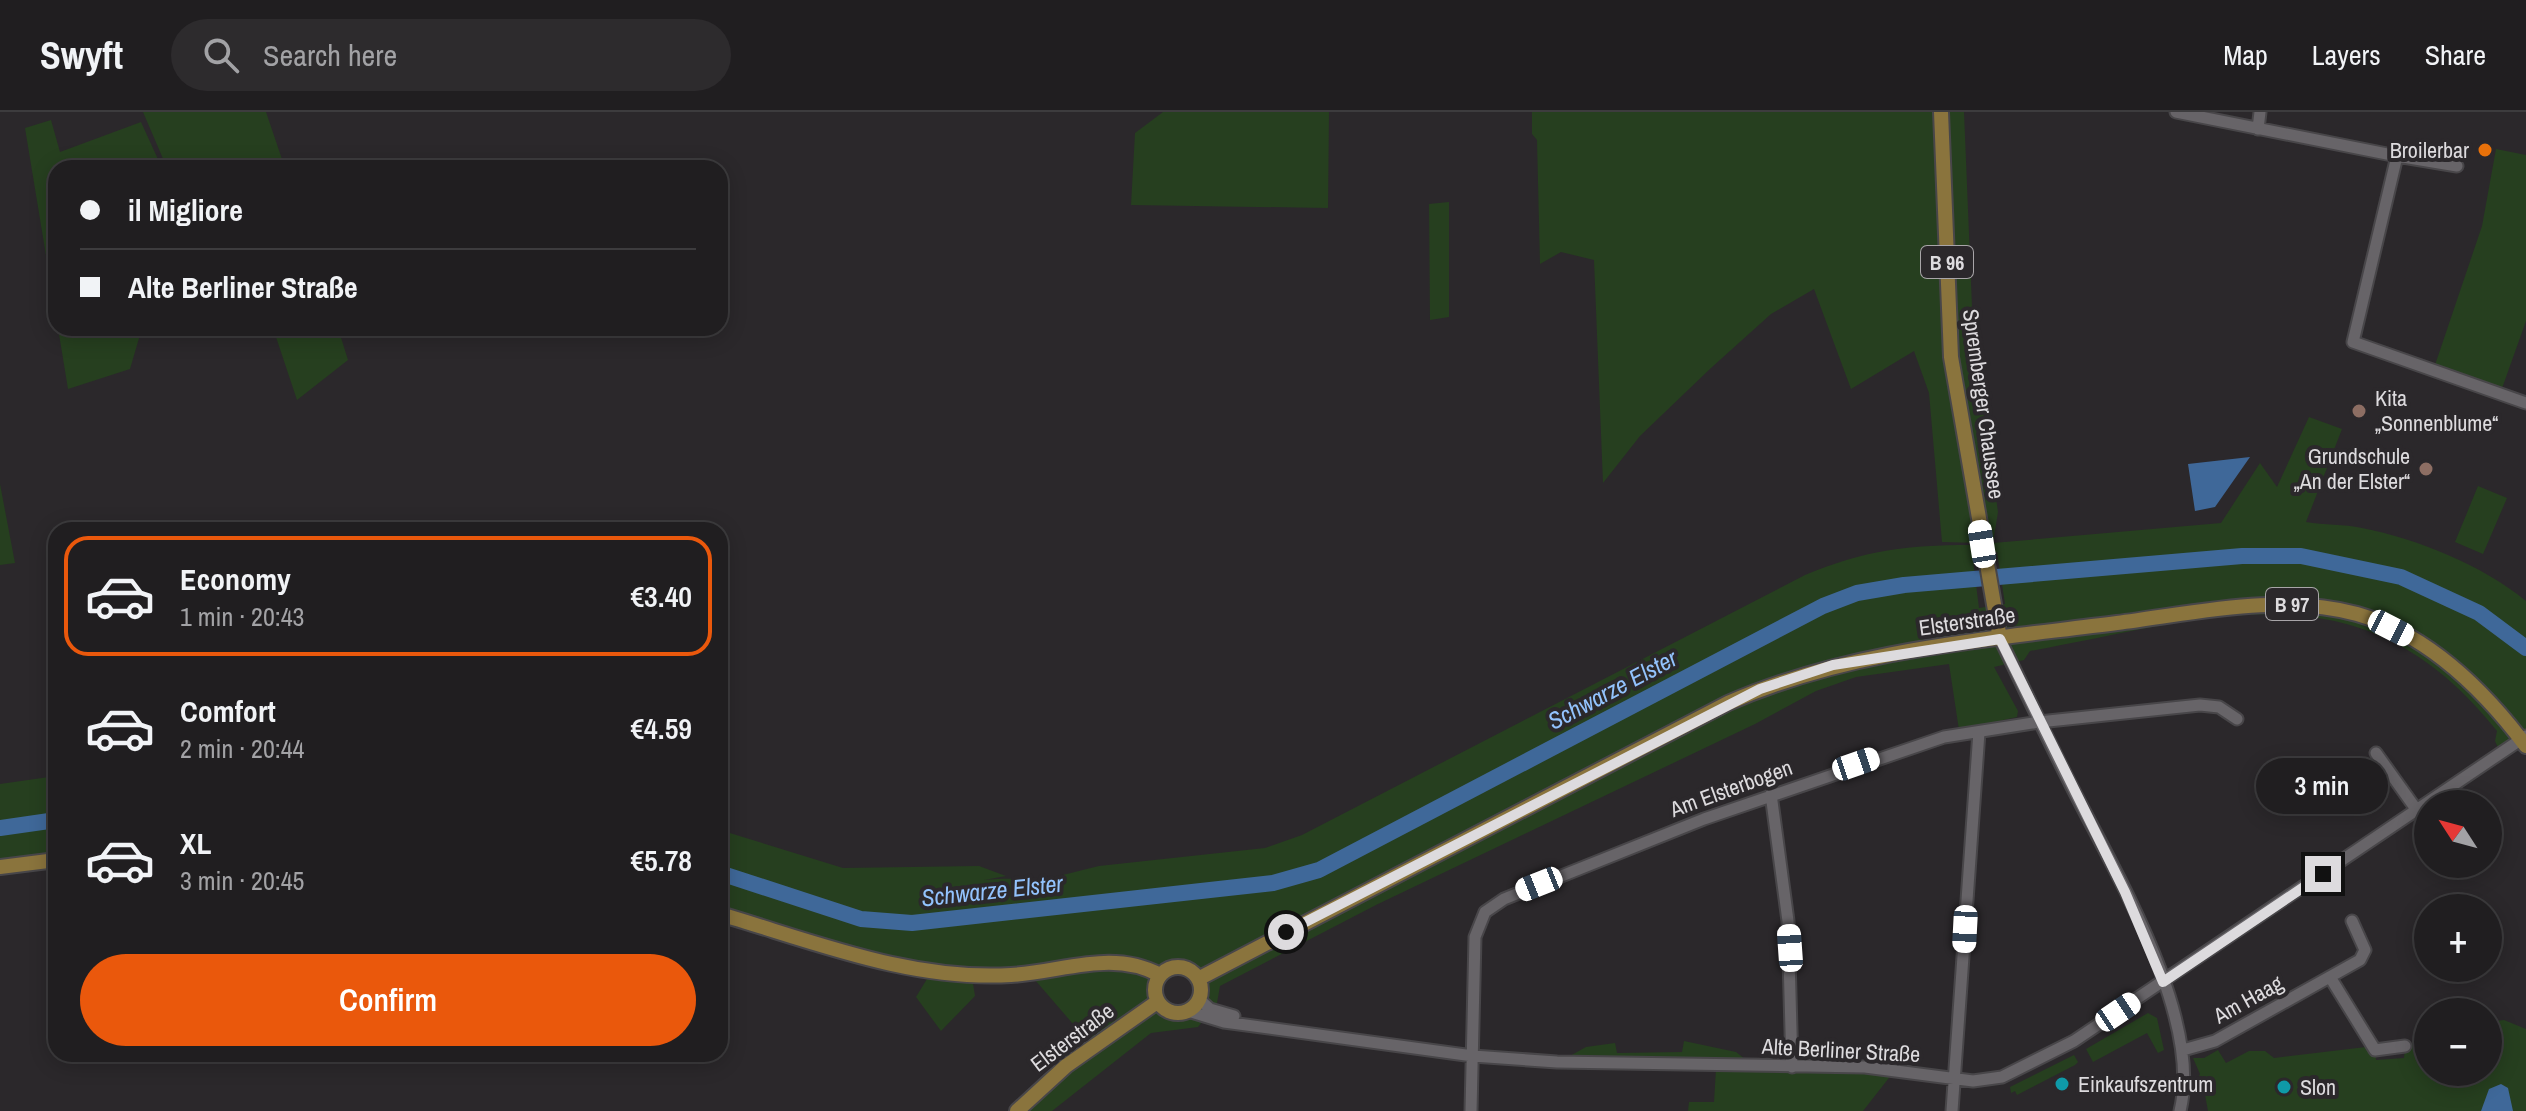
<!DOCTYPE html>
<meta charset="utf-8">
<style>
:root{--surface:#201e20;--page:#2d2b2d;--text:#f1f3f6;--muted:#a2a2a5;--line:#3d3c3e;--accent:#ea580c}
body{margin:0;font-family:"Archivo Narrow",sans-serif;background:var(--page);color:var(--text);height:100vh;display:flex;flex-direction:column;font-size:30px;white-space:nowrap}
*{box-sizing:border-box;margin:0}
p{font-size:26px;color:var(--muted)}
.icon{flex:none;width:44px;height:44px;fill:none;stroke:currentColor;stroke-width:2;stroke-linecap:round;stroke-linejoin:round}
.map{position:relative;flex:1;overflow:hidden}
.side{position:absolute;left:48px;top:410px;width:680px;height:540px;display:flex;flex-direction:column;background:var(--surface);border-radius:24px;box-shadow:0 4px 20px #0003,0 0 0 2px var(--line)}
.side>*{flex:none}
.top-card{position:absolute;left:48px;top:48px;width:680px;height:176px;border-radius:24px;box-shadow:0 4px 20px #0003,0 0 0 2px var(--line);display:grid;align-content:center;height:176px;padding:0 32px;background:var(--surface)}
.needle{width:52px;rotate:306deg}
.buttons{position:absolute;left:2414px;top:678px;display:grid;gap:16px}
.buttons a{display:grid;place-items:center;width:88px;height:88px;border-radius:50%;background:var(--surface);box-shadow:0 4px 20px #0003,0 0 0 2px var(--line);font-size:40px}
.end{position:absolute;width:36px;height:36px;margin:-18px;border:10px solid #dddbde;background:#111;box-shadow:0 0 0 4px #111}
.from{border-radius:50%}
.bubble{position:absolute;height:56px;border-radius:28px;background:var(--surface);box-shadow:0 4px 20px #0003,0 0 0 2px var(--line);font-size:26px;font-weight:600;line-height:56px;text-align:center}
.car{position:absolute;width:24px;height:48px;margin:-24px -12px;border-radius:10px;box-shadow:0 0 6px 2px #0007;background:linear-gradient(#fff 24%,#345 0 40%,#fff 0 76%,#345 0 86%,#fff 0)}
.top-card b{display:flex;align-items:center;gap:28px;height:76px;font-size:30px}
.top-card b+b{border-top:2px solid var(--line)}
.top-card i{width:20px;height:20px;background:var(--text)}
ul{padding:14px 0 0;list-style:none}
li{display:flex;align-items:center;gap:24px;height:120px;margin:0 16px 12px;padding:0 16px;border:4px solid transparent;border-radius:24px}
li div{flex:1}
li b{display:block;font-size:30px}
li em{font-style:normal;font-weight:600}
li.active{border-color:var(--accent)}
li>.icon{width:72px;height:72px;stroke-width:1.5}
.cta{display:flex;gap:16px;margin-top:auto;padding:16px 32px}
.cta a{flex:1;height:92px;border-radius:48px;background:var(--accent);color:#fff;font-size:32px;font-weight:600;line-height:92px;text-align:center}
header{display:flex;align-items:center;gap:48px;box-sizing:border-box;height:112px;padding:0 40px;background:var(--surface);border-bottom:2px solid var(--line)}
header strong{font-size:38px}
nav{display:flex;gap:44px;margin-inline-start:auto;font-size:28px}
.search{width:560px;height:72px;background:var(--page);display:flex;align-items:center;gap:20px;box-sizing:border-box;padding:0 28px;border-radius:44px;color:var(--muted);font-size:30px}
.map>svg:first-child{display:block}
.green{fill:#263f1f;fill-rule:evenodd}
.water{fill:#3f6899}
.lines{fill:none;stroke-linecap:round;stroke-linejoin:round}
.river{stroke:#3f6899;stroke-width:16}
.minor-casing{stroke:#484649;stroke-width:15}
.major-casing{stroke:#484649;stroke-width:18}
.minor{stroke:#676468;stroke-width:11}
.major{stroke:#8a743d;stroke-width:14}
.route{stroke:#dddbde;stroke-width:10}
.food-dot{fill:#e8710a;stroke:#2b282b;stroke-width:3}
.education-dot{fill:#8d6e63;stroke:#2b282b;stroke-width:3}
.culture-dot{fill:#0f9aa8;stroke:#2b282b;stroke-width:3}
.labels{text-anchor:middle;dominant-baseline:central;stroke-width:8;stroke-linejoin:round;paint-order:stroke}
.shield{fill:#2b282b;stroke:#a8a5a8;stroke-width:2}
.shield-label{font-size:20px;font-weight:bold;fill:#dddbde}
.poi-label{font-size:22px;fill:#dddbde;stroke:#2b282b;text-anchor:start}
.street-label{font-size:22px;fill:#dddbde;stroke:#2b282b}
.water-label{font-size:24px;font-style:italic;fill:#93c3fd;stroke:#2b282b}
</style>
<header>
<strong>Swyft</strong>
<div class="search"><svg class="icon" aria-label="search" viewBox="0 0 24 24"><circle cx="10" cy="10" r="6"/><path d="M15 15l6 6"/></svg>Search here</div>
<nav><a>Map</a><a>Layers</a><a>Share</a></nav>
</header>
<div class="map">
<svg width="2526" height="999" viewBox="0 0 2526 999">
<rect width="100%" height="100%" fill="#2b282b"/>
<path class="green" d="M143 0H266L285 56H167Z
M1163 0H1329L1328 96 1131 93 1135 21Z
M1532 0H1940L1946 148 1981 431 1942 430 1929 281 1914 239 1851 277 1814 177 1771 202 1711 256 1640 324 1603 371 1594 148 1561 140 1540 152 1537 28 1532 22Z
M1942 0H1964L1973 219 1998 400 1993 431 2221 411 2260 351 2277 375 2309 305 2342 317 2306 410C2324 413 2344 412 2362 416 2418 427 2482 453 2526 489V624L2500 640 2495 629 2497 619C2362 448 2213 506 2030 539L2024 548 1994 555 2018 599 2017 605 1959 618 1949 552 1856 565 1816 579 1755 612 1376 793 1220 874 1217 891 1198 915 1151 921 1052 999H1018L1092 934 1029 861 972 865 975 884 941 919 916 885 930 862 720 802V718L843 756 979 754 1006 764 984 768C1002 766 1018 767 1035 767 1057 766 1077 759 1099 754L1265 736 1302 723 1805 463C1866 438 1905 433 1971 433L1979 496 2005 492 1997 440 1984 441 1961 300ZM1173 855 1191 859C1205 873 1201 888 1189 900H1167L1157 889 1156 868Z
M51 8 60 40 141 10 162 56H56V204L25 16Z
M2496 37 2526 43V209L2500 282 2434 256 2482 114Z
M1449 90V205L1430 208 1429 92Z
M58 216H142L130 257 68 277Z
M273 216H338L348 248 297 288Z
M0 372 15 451 0 453Z
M2478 374 2507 386 2483 442 2455 430Z
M56 664V748L0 755V672Z
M2148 901 2157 906 2164 938 2158 941 2147 921 2093 950 2086 937Z
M2504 908 2526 917V999H2208L2203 972 2197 968 2200 962 2193 946H2204L2218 938 2226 951 2249 939H2265L2274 946 2366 935 2375 938 2376 948 2404 946 2405 935 2428 925V960H2488V910Z
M1684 929 1736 940 1754 954 1559 950 1586 935 1615 931 1617 941 1682 940Z
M2074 943 2078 950 2075 953 2017 983 2015 979 2011 981 2010 975Z
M1716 957 1892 962 1863 999H1688L1689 990H1714Z"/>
<path class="water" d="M2250 345 2215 395 2195 399 2188 352Z
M2501 972 2508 976 2513 999H2481L2489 977Z"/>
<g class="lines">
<path class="river" d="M0 716 56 708
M720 761 861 807 912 811 1273 771 1319 758 1823 494 1857 481 1904 473 2242 444H2301L2401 465 2479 501 2526 536"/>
<defs>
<path id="minor" d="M2176 0 2397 44 2353 230 2526 291
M2258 17 2260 0
M2397 44 2457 54
M2000 527C2024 576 2047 626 2072 675 2114 759 2203 905 2180 999
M2376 641 2416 697
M1771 682 1788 809 1792 955
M2330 865 2375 938 2405 934
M1199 887 1210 897 1234 904
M1188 899 1224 910 1473 944 1557 950 1865 955 1973 969 2002 965 2074 929 2526 624
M2183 938 2215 929 2360 848 2365 838 2352 809
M1471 999 1475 825 1485 800 1504 787 1704 707 1944 625 2039 610 2200 593 2219 595 2237 607
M1952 999 1979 620"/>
<path id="major" d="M1941 0 1951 245 2000 527
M0 755 56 748
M720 802C815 830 911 869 1011 863 1063 860 1112 837 1160 863
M1155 878a23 23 0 1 1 46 0a23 23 0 1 1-46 0Z
M1198 867 1728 591C1851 537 1985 528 2117 511 2196 501 2278 481 2357 502 2427 522 2484 578 2526 634
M1017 999 1066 954 1157 890"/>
</defs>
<use href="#minor" class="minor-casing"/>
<use href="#major" class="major-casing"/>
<use href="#minor" class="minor"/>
<use href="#major" class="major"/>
</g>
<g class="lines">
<path class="route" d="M1286 820 1760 577 1833 553 2000 527 2125 780 2163 870 2323 762"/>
</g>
<circle class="food-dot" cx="2485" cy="38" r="8"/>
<g class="education-dot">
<circle cx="2359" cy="299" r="8"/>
<circle cx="2426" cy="357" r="8"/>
</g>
<g class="culture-dot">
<circle cx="2062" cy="972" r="8"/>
<circle cx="2284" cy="975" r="8"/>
</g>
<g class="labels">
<g class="shield">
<rect x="1921" y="134" width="52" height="32" rx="6"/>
<rect x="2266" y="476" width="52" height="32" rx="6"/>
</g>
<g class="shield-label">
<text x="1947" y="150">B 96</text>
<text x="2292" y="492">B 97</text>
</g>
<g class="poi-label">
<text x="2469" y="38" text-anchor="end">Broilerbar</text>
<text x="2375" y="286">Kita<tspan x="2375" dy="25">„Sonnenblume“</tspan></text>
<text x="2410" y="344" text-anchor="end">Grundschule<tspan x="2410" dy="25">„An der Elster“</tspan></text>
<text x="2078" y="972">Einkaufszentrum</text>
<text x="2300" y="975">Slon</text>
</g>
<g class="street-label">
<text transform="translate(1984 292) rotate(82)">Spremberger Chaussee</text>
<text transform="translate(1967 509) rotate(-8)">Elsterstraße</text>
<text transform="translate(1731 676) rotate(-20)">Am Elsterbogen</text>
<text transform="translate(2248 887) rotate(-29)">Am Haag</text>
<text transform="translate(1072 925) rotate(-37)">Elsterstraße</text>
<text transform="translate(1841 938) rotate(3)">Alte Berliner Straße</text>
</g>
<g class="water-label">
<text transform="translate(1612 577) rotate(-28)">Schwarze Elster</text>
<text transform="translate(992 778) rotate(-6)">Schwarze Elster</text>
</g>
</g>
</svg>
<div class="buttons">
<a><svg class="needle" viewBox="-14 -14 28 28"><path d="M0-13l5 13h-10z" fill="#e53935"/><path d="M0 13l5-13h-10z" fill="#a2a2a5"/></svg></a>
<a>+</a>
<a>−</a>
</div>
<i class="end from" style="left:1286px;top:820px"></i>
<i class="end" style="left:2323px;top:762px"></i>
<div class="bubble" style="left:2256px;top:646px;width:132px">3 min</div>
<i class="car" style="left:1982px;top:432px;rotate:351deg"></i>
<i class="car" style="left:2391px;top:516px;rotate:117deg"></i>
<i class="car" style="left:1856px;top:652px;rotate:71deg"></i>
<i class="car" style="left:1539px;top:772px;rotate:248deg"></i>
<i class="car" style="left:1965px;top:817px;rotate:183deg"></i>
<i class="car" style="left:1790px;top:836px;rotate:356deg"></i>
<i class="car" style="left:2118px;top:900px;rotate:56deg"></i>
<div class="top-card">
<b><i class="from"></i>il Migliore</b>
<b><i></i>Alte Berliner Straße</b>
</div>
<section class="side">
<ul>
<li class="active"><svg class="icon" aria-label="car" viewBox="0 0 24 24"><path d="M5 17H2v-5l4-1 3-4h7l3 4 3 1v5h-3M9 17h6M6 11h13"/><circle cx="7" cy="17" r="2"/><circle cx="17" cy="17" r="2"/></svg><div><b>Economy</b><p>1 min · 20:43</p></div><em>€3.40</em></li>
<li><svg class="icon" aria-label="car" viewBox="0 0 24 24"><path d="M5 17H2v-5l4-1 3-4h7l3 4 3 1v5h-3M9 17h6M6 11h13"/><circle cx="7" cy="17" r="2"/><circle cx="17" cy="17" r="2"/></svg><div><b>Comfort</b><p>2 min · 20:44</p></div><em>€4.59</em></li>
<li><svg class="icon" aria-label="car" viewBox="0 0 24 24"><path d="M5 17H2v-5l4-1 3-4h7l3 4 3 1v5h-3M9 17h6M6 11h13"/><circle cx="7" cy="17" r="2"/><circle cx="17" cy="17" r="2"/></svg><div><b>XL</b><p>3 min · 20:45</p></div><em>€5.78</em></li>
</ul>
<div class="cta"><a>Confirm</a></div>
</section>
</div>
